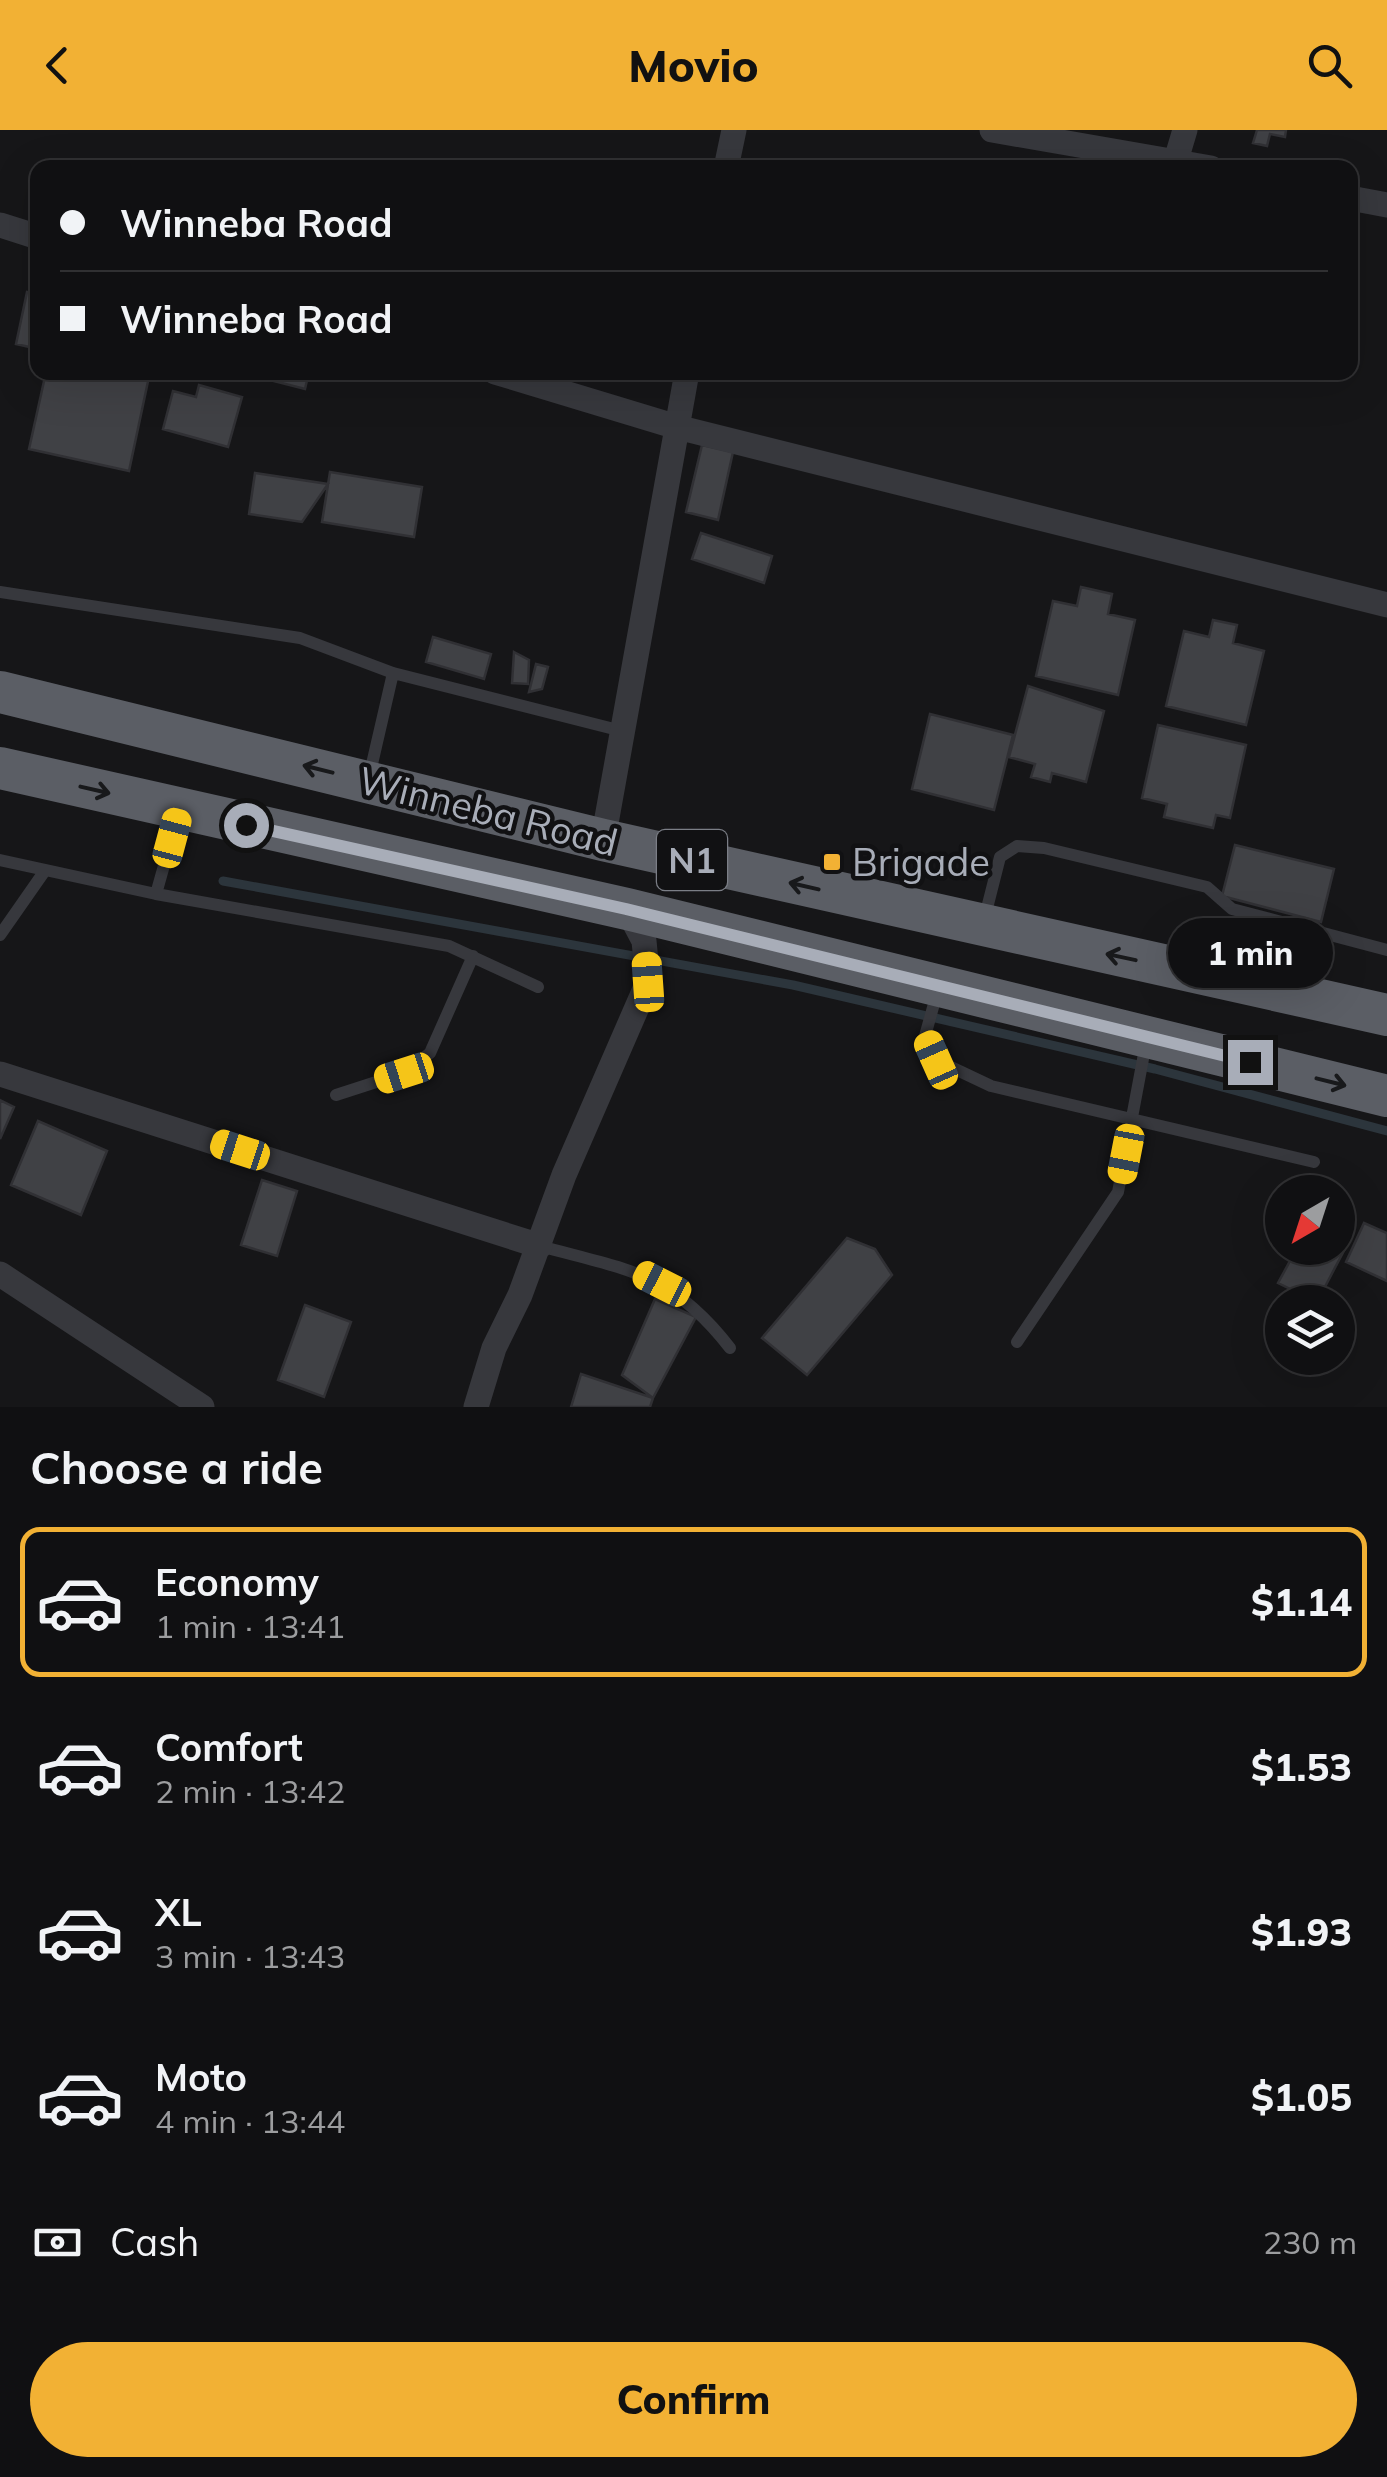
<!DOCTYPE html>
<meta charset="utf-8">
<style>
:root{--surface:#101012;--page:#1e1e20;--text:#f1f3f6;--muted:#9c9d9f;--line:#303032;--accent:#f2b134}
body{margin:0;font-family:Mulish,sans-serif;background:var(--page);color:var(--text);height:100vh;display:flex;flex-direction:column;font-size:38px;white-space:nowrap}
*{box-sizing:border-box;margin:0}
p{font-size:32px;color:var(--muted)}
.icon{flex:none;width:55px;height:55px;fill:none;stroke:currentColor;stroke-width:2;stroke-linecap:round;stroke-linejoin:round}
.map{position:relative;height:1277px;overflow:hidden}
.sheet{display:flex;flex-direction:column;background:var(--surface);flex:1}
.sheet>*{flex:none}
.hud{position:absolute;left:30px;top:30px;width:1328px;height:220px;border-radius:20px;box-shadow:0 10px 40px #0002,0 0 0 2px var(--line);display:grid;align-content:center;height:220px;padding:0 30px;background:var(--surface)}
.needle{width:65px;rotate:219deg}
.buttons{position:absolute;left:1265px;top:1045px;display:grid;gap:20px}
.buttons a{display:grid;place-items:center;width:90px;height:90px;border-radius:50%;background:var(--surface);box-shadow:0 10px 40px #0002,0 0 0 2px var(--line);font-size:50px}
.end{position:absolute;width:45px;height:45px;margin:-22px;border:12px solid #a8adb8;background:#111;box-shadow:0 0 0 5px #111}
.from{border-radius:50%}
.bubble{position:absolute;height:70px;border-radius:35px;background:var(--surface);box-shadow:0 10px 40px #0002,0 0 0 2px var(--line);font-size:32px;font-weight:800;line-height:70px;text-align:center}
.car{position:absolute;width:30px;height:60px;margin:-30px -15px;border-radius:12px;box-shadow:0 0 8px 2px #0007;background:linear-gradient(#f5c518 24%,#345 0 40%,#f5c518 0 76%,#345 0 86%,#f5c518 0)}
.hud b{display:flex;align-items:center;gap:35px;height:95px;font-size:38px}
.hud b+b{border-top:2px solid var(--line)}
.hud i{width:25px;height:25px;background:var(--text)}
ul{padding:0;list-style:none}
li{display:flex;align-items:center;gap:30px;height:150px;margin:0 20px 15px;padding:0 10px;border:5px solid transparent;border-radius:20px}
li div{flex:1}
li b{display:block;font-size:38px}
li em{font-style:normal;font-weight:800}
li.active{border-color:var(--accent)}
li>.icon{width:90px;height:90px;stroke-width:1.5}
h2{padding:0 30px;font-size:45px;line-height:120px}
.pay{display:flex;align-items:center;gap:25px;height:110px;padding:0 30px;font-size:38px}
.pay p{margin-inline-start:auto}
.primary-button{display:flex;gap:20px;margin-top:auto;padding:20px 30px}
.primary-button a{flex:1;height:115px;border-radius:60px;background:var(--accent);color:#111;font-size:40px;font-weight:800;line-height:115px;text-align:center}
header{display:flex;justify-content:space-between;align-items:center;height:130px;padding:0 30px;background:var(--accent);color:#111;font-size:45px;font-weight:800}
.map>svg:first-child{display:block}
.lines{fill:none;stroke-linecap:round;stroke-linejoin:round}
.stream{stroke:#2c353c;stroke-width:9}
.building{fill:#404145;stroke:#303034;stroke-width:2.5}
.service{stroke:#37383d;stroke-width:12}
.minor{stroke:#37383d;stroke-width:25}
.trunk{stroke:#5b5e65;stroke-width:42}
.oneway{stroke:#18191b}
.route{stroke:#a8adb8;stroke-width:12}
.poi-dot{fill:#f2b134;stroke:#111113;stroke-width:4}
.labels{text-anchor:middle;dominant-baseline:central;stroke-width:9;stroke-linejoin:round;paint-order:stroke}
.shield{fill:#111113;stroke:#7b7e86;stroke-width:2.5}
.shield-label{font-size:35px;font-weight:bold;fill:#a8adb8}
.street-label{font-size:38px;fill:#a8adb8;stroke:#111113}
.poi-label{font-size:38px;fill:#a8adb8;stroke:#111113;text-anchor:start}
</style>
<header><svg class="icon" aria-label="back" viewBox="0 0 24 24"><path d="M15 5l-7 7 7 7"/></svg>Movio<svg class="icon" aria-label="search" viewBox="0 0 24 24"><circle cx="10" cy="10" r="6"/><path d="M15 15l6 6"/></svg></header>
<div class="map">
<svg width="1387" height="1277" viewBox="0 0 1387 1277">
<rect width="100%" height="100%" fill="#161618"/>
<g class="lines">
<path class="stream" d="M223 751 793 855 1155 939 1387 1001"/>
</g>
<path class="building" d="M1257 0H1286L1285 7 1270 4 1267 16 1253 13Z
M27 162 38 164V219L16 214Z
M46 242H150L129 341 29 319Z
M267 242H309L305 259 266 249Z
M199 255 242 267 228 317 163 299 173 261 196 267Z
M702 315 733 322 718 390 686 382Z
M330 342 422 357 414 407 322 392Z
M255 343 328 354 302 392 249 384Z
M701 403 772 426 764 453 692 429Z
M1081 457 1112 464 1108 484 1135 490 1118 565 1036 546 1053 471 1077 476Z
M1213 490 1237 495 1233 513 1264 521 1246 595 1166 576 1184 501 1209 507Z
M433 507 491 524 484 549 426 532Z
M514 522 529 530 528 554 512 553Z
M536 534 548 537 542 559 529 562Z
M1028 556 1104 581 1086 652 1052 643 1050 652 1031 647 1035 634 1009 627Z
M930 584 1013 605 994 680 912 659Z
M1158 595 1246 615 1230 688 1216 685 1213 698 1164 687 1167 674 1142 668Z
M1235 715 1334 739 1321 792 1222 766Z
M0 970 14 977 0 1009Z
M38 991 107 1021 81 1085 11 1055Z
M262 1050 297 1061 277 1126 241 1115Z
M1364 1093 1387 1103V1151L1346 1132Z
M1338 1107 1348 1113 1317 1172 1278 1153 1297 1118H1338Z
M847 1108 875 1119 892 1145 807 1245 762 1208Z
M655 1169 696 1187 653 1268 622 1245Z
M305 1175 351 1192 324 1267 278 1250Z
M581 1244 653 1268 650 1277H571Z"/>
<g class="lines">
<path class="service" d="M0 462 300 508 393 543 622 601
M369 647 393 543
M0 730 156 764 179 682
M156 764 449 816 538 857
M984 790 1000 727 1017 716 1044 718 1207 757 1232 779 1387 820
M0 805 44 742
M937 863 925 906 936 930 991 956 1314 1032
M336 965 404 943 430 923 473 826
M540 1116C628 1140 671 1142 730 1218
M1017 1212 1118 1062 1146 913"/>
<path class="minor" d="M992 0 1211 38
M1176 30 1185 0
M726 38 734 0
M1350 68 1387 75
M0 95 38 107
M495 242 677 297 1387 475
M603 710 687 242
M0 944 540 1116
M0 1144 202 1277
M476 1277 494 1218 520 1165 564 1045 648 852 644 811 627 779"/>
<path class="trunk" d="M0 562 603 710 1387 885
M0 638 627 779 1387 966"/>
</g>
<defs><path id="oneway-shaft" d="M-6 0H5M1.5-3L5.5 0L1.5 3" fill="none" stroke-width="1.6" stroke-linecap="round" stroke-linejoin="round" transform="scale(2.5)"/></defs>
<g class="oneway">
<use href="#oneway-shaft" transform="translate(318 639) rotate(-166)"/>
<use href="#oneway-shaft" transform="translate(95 660) rotate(13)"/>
<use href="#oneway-shaft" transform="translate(804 756) rotate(-167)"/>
<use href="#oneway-shaft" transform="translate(1121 827) rotate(-168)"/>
<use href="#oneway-shaft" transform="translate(1331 952) rotate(14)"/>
</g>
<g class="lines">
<path class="route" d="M246 695 626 779 1250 932"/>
</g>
<rect class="poi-dot" x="822" y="722" width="20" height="20" rx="5"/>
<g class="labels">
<rect class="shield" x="657" y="700" width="70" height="60" rx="8"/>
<g class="shield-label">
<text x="692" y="730">N1</text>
</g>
<g class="street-label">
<text transform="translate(488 681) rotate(14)">Winneba Road</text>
</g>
<g class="poi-label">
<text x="852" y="732">Brigade</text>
</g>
</g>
</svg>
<div class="buttons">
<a><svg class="needle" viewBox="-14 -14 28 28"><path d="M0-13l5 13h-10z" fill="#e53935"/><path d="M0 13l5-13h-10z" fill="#9c9d9f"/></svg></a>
<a><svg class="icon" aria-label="layers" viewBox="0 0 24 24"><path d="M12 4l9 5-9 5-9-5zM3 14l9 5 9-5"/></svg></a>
</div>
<i class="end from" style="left:246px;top:695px"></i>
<i class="end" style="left:1250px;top:932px"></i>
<div class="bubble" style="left:1168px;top:788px;width:165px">1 min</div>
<i class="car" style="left:172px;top:708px;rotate:15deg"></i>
<i class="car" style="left:648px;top:852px;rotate:356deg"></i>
<i class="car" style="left:936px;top:930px;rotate:336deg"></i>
<i class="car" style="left:404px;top:943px;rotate:252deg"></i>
<i class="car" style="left:240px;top:1020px;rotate:288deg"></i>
<i class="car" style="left:1126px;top:1024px;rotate:191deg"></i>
<i class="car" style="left:662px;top:1154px;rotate:297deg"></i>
<div class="hud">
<b><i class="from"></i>Winneba Road</b>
<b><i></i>Winneba Road</b>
</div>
</div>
<section class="sheet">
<h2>Choose a ride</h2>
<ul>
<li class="active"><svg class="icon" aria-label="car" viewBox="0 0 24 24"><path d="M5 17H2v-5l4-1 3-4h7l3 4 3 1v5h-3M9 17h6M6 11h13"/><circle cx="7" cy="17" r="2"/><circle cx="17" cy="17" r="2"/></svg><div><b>Economy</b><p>1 min · 13:41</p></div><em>$1.14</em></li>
<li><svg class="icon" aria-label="car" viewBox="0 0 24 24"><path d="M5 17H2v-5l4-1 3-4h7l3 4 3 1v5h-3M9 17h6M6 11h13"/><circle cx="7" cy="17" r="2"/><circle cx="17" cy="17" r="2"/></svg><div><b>Comfort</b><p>2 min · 13:42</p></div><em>$1.53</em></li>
<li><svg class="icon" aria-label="car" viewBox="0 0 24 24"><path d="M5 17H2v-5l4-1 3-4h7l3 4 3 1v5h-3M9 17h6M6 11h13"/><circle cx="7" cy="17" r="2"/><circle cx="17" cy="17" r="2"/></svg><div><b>XL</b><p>3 min · 13:43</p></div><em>$1.93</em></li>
<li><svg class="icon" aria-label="car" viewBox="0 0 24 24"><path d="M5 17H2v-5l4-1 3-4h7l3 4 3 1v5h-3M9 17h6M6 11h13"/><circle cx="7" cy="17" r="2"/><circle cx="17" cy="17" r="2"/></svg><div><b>Moto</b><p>4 min · 13:44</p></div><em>$1.05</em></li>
</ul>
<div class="pay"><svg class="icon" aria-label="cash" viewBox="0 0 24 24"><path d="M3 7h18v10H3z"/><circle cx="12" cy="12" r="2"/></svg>Cash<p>230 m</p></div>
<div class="primary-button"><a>Confirm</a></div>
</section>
